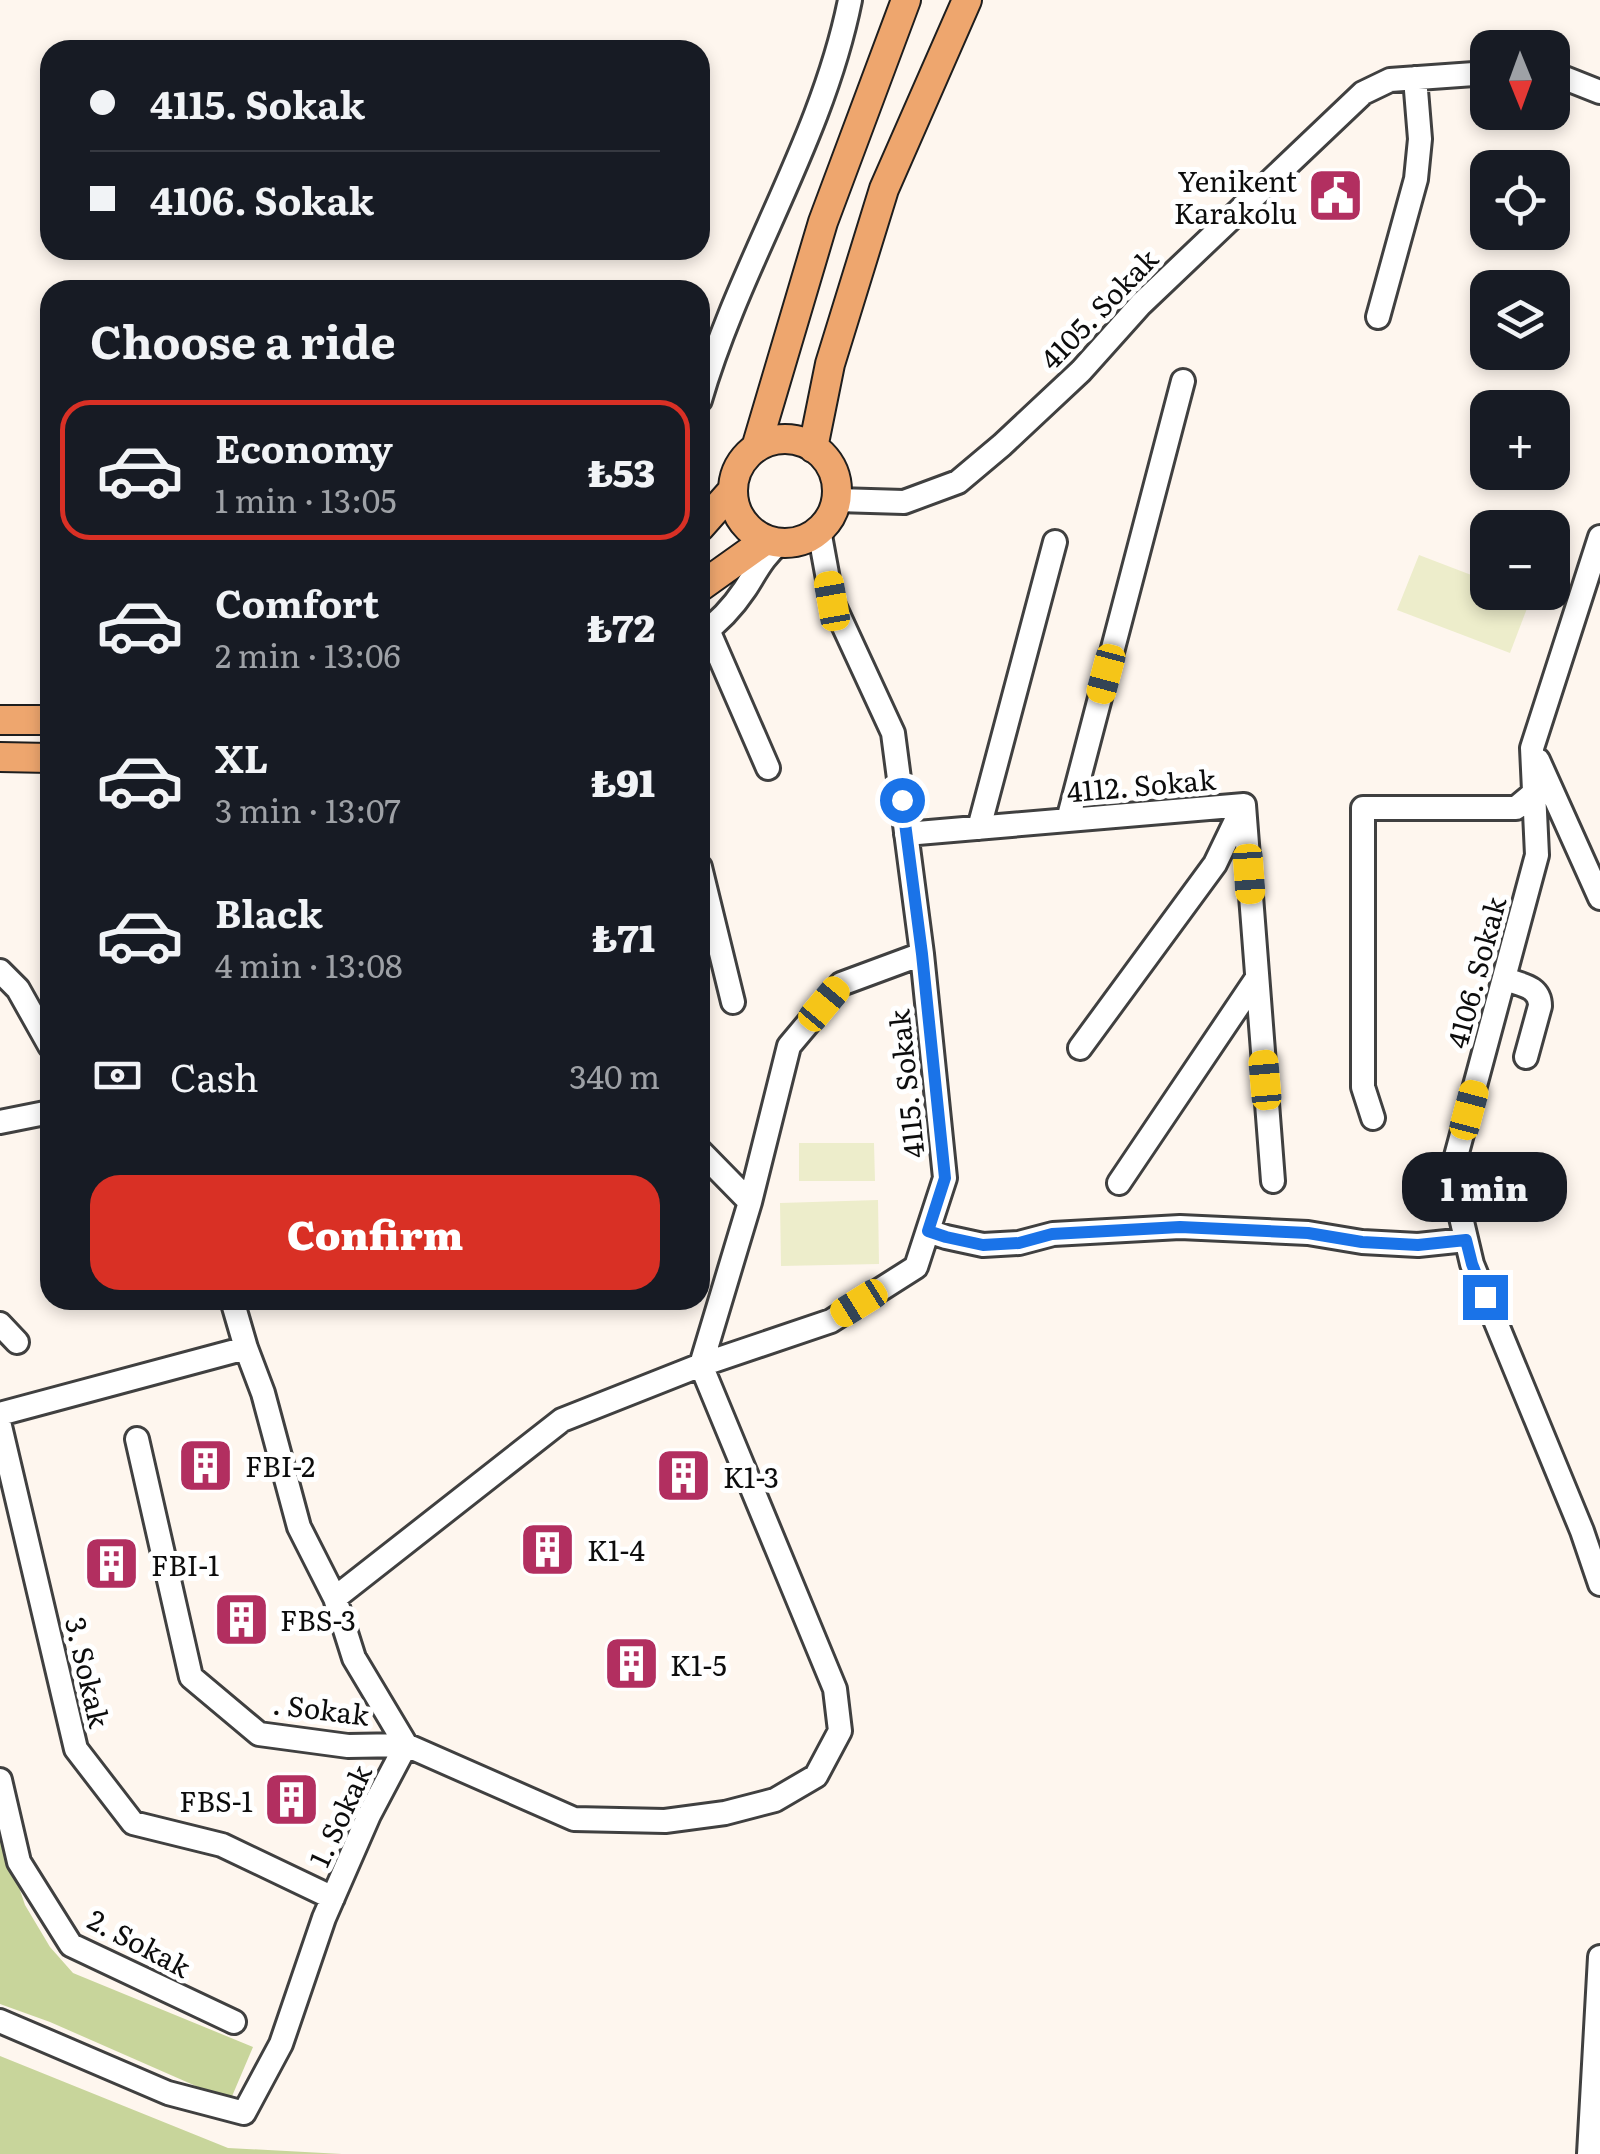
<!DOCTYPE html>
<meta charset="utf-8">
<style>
:root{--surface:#171b24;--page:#20242c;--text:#f1f3f6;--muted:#9ea1a6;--line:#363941;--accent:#d93025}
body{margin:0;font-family:Literata,serif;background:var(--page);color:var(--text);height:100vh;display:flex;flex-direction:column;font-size:38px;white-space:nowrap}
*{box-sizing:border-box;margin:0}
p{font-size:32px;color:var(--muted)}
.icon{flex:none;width:55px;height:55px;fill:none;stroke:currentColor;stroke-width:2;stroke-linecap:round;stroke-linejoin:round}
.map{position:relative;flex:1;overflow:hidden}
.side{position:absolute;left:40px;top:280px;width:670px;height:1030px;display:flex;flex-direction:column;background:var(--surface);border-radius:30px;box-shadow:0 5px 15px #0003}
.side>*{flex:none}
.banner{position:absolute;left:40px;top:40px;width:670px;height:220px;border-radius:30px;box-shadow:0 5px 15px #0003;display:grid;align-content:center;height:220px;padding:0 50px;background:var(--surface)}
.needle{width:65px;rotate:179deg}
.tools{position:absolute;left:1470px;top:30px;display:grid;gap:20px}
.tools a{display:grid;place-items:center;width:100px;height:100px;border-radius:20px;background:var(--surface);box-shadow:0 5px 15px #0003;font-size:50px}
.end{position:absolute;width:45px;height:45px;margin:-22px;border:12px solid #1a73e8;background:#fff;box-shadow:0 0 0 5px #fff}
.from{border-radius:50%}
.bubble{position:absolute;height:70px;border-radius:30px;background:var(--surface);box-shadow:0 5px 15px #0003;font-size:32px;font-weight:800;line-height:70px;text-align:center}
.car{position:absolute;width:30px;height:60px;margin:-30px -15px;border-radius:12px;box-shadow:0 0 8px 2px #0007;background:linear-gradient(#f5c518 24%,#345 0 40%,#f5c518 0 76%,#345 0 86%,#f5c518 0)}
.banner b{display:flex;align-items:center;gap:35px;height:95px;font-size:38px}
.banner b+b{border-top:2px solid var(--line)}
.banner i{width:25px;height:25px;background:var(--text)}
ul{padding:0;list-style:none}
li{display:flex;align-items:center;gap:30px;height:140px;margin:0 20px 15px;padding:0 30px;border:5px solid transparent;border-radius:30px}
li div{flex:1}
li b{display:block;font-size:38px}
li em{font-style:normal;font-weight:800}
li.on{border-color:var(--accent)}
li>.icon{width:90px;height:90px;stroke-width:1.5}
h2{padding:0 50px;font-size:45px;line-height:120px}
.pay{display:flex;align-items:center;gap:25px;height:110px;padding:0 50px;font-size:38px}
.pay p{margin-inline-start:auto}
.cta{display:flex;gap:20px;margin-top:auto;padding:20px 50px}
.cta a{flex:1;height:115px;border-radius:30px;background:var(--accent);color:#fff;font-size:40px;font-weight:800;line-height:115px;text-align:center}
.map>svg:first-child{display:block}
.forest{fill:#c8d59b}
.pitch{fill:#ededcb}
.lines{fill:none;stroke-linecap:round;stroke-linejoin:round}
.minor-casing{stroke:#404040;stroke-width:28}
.major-casing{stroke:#1e1e1e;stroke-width:32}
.minor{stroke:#fff;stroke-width:22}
.major{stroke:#eea66e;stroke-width:28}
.route{stroke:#1a73e8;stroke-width:12}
.labels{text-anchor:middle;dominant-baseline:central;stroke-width:10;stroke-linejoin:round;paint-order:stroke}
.poi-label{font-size:28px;fill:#0d0d0d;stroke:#fff;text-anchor:start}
.street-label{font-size:28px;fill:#0d0d0d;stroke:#fff}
</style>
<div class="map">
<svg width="1600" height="2154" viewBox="0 0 1600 2154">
<rect width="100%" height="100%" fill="#fef6ee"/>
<path class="forest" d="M0 1831 25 1905 50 1947 73 1973 253 2047 230 2101 50 2022 0 2004Z
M0 2056 228 2148 342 2154H0Z"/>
<path class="pitch" d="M1419 555 1487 581 1488 592 1517 593 1531 598 1510 653 1397 610Z
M799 1143H874L875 1181H799Z
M878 1200 879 1264 781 1266 780 1203Z"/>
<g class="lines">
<defs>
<path id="minor" d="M1552 73 1600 92
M1378 317 1416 179 1420 139 1415 78
M700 400C740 263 822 140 850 0
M837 500 904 502 958 482 1002 445 1081 371 1141 304 1363 93 1390 80 1488 73
M1600 537 1532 748 1537 855 1451 1175 1472 1264 1582 1531 1600 1584
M708 630 768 768
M700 636C718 623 733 607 745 589 756 572 764 555 780 543
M1538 760 1600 898
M1068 820 1183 381
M979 828 1055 542
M906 834 1244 805 1273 1181
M700 867 733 1002
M0 971 18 989 50 1046
M1505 979C1521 985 1540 986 1540 1006L1526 1057
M1080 1048 1215 864 1242 808
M1373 1118 1363 1087V808H1516L1534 793
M0 1122 50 1112
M700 1151 750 1202
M1119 1183 1257 978
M928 1231 946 1237 983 1245 1019 1243 1053 1234 1180 1227 1308 1233 1362 1242 1418 1245 1466 1240
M0 1324 17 1342
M0 1414 246 1348
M0 1426 76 1749 133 1823 222 1845 333 1898
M137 1439 191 1677 259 1734 348 1746 406 1745 574 1819 665 1821 725 1813 775 1800 816 1776 840 1731 835 1689 701 1365 750 1202 789 1046 841 984 922 954
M335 1598 562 1420 701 1365 831 1321 916 1267 945 1178 922 954 893 733 832 601 819 530
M0 1780 19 1862 71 1945 234 2022
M0 2021 168 2093 244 2113 281 2044 324 1918 369 1815 406 1745 354 1658 335 1598 299 1527 263 1393 246 1348 232 1300
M1589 2154 1600 1957"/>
<path id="major" d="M733 491a52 52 0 1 1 104 0a52 52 0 1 1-104 0Z
M756 448 823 222 906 0
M813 448 830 364 884 189 967 0
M700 527 732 491
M700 587 766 540
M0 720H50
M0 757 50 758"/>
</defs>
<use href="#minor" class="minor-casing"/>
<use href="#major" class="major-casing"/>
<use href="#minor" class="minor"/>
<use href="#major" class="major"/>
</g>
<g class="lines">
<path class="route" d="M902 800 922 954 945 1178 928 1231 946 1237 983 1245 1019 1243 1052 1234 1180 1227 1308 1233 1362 1242 1418 1245 1466 1240 1472 1264 1485 1297"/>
</g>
<defs>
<symbol id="civic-square" viewBox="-11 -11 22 22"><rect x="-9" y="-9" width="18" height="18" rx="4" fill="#b22f60" stroke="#fff"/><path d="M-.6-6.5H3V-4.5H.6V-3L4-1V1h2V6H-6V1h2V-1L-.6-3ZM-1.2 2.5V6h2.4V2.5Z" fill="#fff"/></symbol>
<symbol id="building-square" viewBox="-11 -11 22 22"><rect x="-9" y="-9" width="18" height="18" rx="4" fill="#b22f60" stroke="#fff"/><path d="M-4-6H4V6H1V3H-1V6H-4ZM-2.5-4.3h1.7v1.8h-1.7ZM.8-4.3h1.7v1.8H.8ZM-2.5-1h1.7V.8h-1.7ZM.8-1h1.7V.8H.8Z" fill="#fff"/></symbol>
</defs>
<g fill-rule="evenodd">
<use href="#civic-square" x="1304" y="164" width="63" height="63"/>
<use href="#building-square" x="174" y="1434" width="63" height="63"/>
<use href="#building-square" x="652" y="1444" width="63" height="63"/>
<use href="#building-square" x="516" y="1518" width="63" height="63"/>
<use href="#building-square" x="80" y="1532" width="63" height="63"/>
<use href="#building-square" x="210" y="1588" width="63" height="63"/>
<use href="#building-square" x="600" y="1632" width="63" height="63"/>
<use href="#building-square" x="260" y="1768" width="63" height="63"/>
</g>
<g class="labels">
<g class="poi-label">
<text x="1297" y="180" text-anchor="end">Yenikent<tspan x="1297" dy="32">Karakolu</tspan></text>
<text x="245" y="1465">FBI-2</text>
<text x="723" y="1476">K1-3</text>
<text x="587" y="1549">K1-4</text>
<text x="151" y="1564">FBI-1</text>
<text x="280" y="1619">FBS-3</text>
<text x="670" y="1664">K1-5</text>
<text x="253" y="1800" text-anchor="end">FBS-1</text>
</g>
<g class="street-label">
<text transform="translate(1098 308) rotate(-46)">4105. Sokak</text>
<text transform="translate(1141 784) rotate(-5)">4112. Sokak</text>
<text transform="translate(1475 972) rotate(-75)">4106. Sokak</text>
<text transform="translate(905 1084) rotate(-96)">4115. Sokak</text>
<text transform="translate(89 1672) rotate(77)">3. Sokak</text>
<text transform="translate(321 1708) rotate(7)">. Sokak</text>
<text transform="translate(339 1815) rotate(-65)">1. Sokak</text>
<text transform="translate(140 1942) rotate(28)">2. Sokak</text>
</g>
</g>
</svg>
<div class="tools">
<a><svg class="needle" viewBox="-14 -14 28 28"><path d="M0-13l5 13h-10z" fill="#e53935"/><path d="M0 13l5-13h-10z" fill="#9ea1a6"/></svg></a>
<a><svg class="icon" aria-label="locate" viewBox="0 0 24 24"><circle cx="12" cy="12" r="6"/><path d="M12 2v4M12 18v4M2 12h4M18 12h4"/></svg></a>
<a><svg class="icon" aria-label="layers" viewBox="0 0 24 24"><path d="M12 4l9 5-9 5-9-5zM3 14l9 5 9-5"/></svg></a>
<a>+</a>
<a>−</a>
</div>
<i class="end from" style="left:902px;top:800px"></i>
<i class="end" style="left:1485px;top:1297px"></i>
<div class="bubble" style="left:1402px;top:1152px;width:165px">1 min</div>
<i class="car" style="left:832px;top:601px;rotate:350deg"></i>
<i class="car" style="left:1106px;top:674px;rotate:195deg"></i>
<i class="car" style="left:1249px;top:874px;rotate:176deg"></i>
<i class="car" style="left:824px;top:1004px;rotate:40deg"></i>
<i class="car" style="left:1265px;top:1080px;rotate:355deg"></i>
<i class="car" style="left:1469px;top:1110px;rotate:15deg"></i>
<i class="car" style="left:859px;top:1303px;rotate:238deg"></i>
<div class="banner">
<b><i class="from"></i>4115. Sokak</b>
<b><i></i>4106. Sokak</b>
</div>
<section class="side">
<h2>Choose a ride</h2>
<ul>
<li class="on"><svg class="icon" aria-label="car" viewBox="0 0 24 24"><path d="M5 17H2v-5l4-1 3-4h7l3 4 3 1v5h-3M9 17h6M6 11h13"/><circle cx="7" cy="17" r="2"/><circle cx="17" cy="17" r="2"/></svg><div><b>Economy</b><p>1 min · 13:05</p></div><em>₺53</em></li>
<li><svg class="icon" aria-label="car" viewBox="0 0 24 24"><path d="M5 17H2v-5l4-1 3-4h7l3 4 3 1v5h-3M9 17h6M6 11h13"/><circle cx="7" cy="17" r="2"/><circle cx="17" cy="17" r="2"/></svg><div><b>Comfort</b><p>2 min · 13:06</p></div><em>₺72</em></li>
<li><svg class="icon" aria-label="car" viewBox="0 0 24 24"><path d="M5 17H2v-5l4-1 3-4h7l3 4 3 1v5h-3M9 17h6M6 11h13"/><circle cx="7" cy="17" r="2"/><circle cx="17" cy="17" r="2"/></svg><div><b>XL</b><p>3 min · 13:07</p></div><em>₺91</em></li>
<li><svg class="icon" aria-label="car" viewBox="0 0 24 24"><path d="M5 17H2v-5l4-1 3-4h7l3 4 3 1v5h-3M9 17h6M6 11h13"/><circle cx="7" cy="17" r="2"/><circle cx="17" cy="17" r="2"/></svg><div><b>Black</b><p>4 min · 13:08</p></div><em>₺71</em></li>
</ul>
<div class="pay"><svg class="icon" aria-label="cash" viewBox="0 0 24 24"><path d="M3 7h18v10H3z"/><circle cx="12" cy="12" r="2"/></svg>Cash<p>340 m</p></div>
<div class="cta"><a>Confirm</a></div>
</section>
</div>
